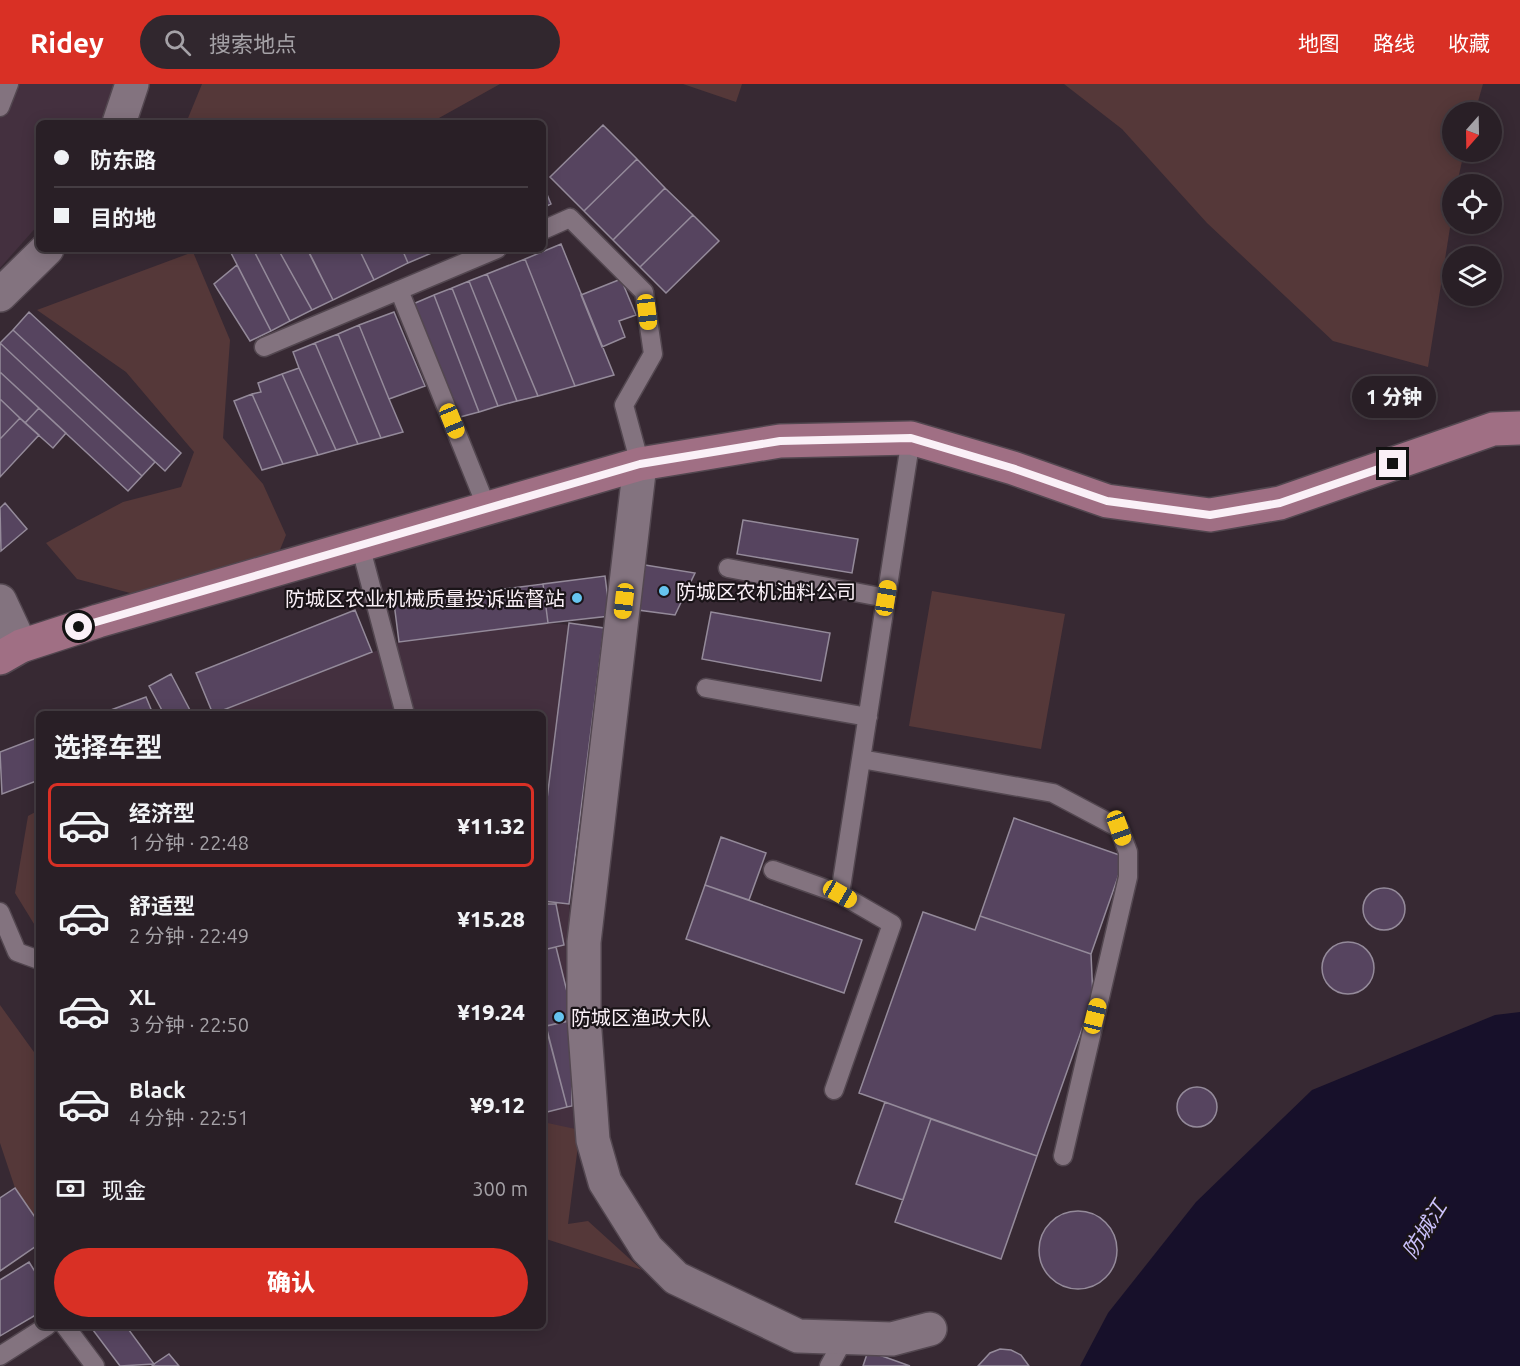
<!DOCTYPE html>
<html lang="zh">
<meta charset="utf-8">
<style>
:root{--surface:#291f26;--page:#31272e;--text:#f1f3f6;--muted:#a5a2a7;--line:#453d43;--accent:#d93025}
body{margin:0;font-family:Ubuntu,"Noto Sans SC",sans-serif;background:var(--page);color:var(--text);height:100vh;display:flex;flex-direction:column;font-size:22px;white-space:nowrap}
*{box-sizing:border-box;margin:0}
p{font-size:20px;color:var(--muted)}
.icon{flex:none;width:33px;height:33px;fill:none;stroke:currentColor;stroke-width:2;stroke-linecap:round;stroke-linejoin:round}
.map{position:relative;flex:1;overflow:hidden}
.side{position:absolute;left:36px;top:627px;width:510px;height:618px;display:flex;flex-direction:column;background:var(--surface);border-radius:9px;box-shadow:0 3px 15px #0003,0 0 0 2px var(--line)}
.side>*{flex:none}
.hud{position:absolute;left:36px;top:36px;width:510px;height:132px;border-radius:9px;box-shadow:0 3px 15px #0003,0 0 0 2px var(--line);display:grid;align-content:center;height:132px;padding:0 18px;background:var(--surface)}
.needle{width:39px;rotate:200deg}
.buttons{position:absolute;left:1442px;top:18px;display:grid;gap:12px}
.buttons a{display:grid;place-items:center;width:60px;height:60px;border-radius:50%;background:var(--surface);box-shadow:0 3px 15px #0003,0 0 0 2px var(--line);font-size:30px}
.end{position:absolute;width:27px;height:27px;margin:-14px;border:8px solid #faf0f7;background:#111;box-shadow:0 0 0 3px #111}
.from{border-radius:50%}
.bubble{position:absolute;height:42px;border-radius:21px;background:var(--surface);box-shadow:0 3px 15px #0003,0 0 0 2px var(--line);font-size:20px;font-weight:800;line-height:42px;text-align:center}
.car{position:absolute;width:18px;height:36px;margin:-18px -9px;border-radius:8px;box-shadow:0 0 4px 2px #0007;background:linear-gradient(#f5c518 24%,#345 0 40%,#f5c518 0 76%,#345 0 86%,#f5c518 0)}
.hud b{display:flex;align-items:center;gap:21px;height:57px;font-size:22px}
.hud b+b{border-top:2px solid var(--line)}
.hud i{width:15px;height:15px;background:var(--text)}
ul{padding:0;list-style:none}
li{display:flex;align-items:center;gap:18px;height:84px;margin:0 12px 9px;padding:0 6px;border:3px solid transparent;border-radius:9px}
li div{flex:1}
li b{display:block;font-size:22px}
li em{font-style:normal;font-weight:800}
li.current{border-color:var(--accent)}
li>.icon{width:54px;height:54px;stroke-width:1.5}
h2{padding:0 18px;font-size:27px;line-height:72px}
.pay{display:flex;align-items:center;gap:15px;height:66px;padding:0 18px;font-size:22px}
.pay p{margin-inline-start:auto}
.button{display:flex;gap:12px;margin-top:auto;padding:12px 18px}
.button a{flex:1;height:69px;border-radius:36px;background:var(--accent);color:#fff;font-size:24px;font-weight:800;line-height:69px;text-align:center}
header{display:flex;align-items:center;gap:36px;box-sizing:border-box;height:84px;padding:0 30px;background:var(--accent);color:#fff}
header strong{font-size:28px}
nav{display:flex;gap:33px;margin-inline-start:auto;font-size:21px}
.search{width:420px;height:54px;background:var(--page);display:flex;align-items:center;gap:15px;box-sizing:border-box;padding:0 21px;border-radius:33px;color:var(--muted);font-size:22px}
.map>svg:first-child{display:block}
.built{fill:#44303f}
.green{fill:#553839}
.water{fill:#17102a}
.building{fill:#56445f;stroke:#948a9a;stroke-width:1.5}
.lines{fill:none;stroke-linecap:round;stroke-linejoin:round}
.service-casing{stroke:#534750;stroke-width:21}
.minor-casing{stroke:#534750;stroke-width:36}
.primary-casing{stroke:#534750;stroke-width:36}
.service{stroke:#83737f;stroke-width:18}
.minor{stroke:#83737f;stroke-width:33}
.primary{stroke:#a06f84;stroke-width:33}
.route{stroke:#faf0f7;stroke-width:8}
.poi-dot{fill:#66c4ef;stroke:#1a1418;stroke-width:2}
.labels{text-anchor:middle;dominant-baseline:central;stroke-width:4.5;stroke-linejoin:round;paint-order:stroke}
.poi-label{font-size:20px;fill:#faf0f7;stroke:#1a1418;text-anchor:start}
.water-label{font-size:21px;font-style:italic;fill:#cac0fa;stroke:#1a1418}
</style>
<header>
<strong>Ridey</strong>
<div class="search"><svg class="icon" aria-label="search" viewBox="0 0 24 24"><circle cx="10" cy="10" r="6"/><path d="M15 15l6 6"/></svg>搜索地点</div>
<nav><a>地图</a><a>路线</a><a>收藏</a></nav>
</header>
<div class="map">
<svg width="1520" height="1282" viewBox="0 0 1520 1282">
<rect width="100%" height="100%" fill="#372933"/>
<path class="built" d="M0 0H118L106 39H39V140L0 184Z
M548 539 604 544 569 820 580 1046 543 1130V630H214L399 558Z"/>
<path class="green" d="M202 0H500L430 39H186Z
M683 0H742L736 18Z
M1064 0H1483L1475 28H1452V68H1464L1457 100H1452V131L1428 283 1333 257 1207 139 1122 45Z
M193 168 230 256 223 354 263 400 286 451 277 473 134 510 77 495 46 459 123 418 181 403 194 368 126 288 37 226Z
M932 507 1065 530 1041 665 909 642Z
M39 726V848L15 809 28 732Z
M0 921 39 975V1139L15 1104 0 1059Z
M543 1038 580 1046 568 1140 588 1137 642 1186 543 1154Z"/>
<path class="water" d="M1520 928V1282H1080L1108 1229 1196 1118 1312 1006 1495 931Z"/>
<path class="building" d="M603 41 637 75 584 127 550 93Z
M637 75 665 104 613 156 584 127Z
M543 101 551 120 543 124Z
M665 104 693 131 640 183 613 156Z
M693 131 719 157 666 209 640 183Z
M561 160 614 291 575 302 525 175Z
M229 165H253L290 237 271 247Z
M253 165H278L312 226 290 237Z
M278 165H307L333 216 312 226Z
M359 165 374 196 333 216 308 166Z
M359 165H402L408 179 374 196Z
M402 165H441L408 179Z
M525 175 575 302 538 312 487 190Z
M237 181 271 247 250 257 214 200Z
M487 190 538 312 517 317 469 197Z
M621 195 636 231 619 237 625 253 602 263 581 211Z
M469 197 517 317 498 322 452 204Z
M452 204 498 322 479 328 434 211Z
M434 211 479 328 460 333 413 220Z
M29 228 181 369 165 387 13 246Z
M394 228 425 302 389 315 359 241Z
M359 241 389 315 403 348 381 354 338 250Z
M13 246 155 378 142 392 0 259Z
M338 250 381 354 358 360 315 259Z
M0 259 142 392 128 407 0 288Z
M315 259 358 360 336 366 299 284 293 268Z
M299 284 336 366 318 371 282 290Z
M0 288 39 324 25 339 0 315Z
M282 290 318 371 283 380 252 310 261 308 258 299Z
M252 310 283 380 262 386 234 317Z
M0 315 20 334 0 355Z
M39 324 66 349 53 364 25 339Z
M20 334 39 351 0 393V355Z
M5 419 27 445 1 467 0 424Z
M743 436 858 455 852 489 737 470Z
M645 481 695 489 675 531 638 526Z
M605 492 610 532 548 539 543 500Z
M543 500 548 539 399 558 394 519Z
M355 526 372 568 213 630 196 589Z
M711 528 830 549 821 597 702 575Z
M569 539 604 544 569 820 543 817V747Z
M171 590 192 630H164L149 602Z
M146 613 153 630H100Z
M39 653V696L2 710 0 668Z
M1014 734 1125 773 1091 870 980 832Z
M721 753 766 769 749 816 705 801Z
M705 801 862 856 844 909 686 855Z
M1363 825a21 21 0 1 1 42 0a21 21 0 1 1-42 0Z
M543 820H556L564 861 543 866Z
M923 828 975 846 980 832 1091 870 1093 914 1037 1072 859 1009Z
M1322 884a26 26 0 1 1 52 0a26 26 0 1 1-52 0Z
M556 863 574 936 546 942 543 932V866Z
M543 932 567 1023 543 1029Z
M571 936 572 1022 567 1023 546 942Z
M1177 1023a20 20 0 1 1 40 0a20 20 0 1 1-40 0Z
M885 1018 931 1035 903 1116 856 1100Z
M931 1035 1037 1072 1001 1175 895 1138Z
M15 1104 39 1139V1160L0 1187V1114Z
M1039 1166a39 39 0 1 1 78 0a39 39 0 1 1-78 0Z
M29 1178 39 1194V1229L0 1252V1196Z
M90 1242H126L154 1280 120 1282Z
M1000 1265 1011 1266 1021 1271 1029 1282H978L990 1269Z
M868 1267 910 1282H863Z
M169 1270 179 1282H152L154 1280Z"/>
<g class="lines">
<defs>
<path id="service" d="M0 23 9 0
M543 146 570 134 644 208 653 270 624 321 640 380
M399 206 487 424
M264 263 497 165
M360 461 405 630
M728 484 886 514
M706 604 868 633
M861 675 1053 709 1119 744 1128 768V793L1063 1072
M773 786 840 810 892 840 834 1006
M840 810 911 354
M0 828 17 868 39 876
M65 1242 95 1282
M0 1272 47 1242
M829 1282 844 1255"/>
<path id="minor" d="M119 39 132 0
M0 211 47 165
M640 380 584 858V934L593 1056 605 1098 647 1165 676 1194 798 1252 892 1255 930 1245
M0 517 21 562"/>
<path id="primary" d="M0 574 21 562 98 537 640 380 780 357 911 354 1013 384 1107 417 1210 431 1280 419 1493 345 1520 344"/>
</defs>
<use href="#service" class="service-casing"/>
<use href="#minor" class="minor-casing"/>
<use href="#primary" class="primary-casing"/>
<use href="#service" class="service"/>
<use href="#minor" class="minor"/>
<use href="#primary" class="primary"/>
</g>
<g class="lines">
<path class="route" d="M79 543 640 380 780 357 911 354 1012 384 1107 417 1210 431 1280 419 1393 380"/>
</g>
<g class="poi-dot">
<circle cx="664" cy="507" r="6"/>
<circle cx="577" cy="514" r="6"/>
<circle cx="559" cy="933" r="6"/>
</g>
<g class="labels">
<g class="poi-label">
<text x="676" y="507">防城区农机油料公司</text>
<text x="565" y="514" text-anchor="end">防城区农业机械质量投诉监督站</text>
<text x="571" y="933">防城区渔政大队</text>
</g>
<g class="water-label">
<text transform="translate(1424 1145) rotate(-58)">防城江</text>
</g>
</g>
</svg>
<div class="buttons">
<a><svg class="needle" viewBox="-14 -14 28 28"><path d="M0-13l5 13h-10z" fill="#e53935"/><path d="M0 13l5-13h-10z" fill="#a5a2a7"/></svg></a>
<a><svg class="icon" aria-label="locate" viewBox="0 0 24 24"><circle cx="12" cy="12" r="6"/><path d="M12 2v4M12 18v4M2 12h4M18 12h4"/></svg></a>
<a><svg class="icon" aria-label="layers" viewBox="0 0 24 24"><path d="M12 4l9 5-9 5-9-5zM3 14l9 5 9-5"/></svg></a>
</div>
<i class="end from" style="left:79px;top:543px"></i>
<i class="end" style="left:1393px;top:380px"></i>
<div class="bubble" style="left:1352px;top:292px;width:84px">1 分钟</div>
<i class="car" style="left:647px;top:228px;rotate:173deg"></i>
<i class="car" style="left:452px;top:337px;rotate:158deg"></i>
<i class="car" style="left:886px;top:514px;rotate:9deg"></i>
<i class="car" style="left:624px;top:517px;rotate:187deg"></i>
<i class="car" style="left:1119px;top:744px;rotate:160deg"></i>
<i class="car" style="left:840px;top:810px;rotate:120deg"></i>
<i class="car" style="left:1095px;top:932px;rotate:14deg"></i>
<div class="hud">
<b><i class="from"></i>防东路</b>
<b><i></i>目的地</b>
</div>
<section class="side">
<h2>选择车型</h2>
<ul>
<li class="current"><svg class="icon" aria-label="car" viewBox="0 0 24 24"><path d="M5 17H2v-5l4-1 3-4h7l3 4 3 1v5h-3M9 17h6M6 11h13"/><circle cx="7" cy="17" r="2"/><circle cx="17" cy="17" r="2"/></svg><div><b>经济型</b><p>1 分钟 · 22:48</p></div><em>¥11.32</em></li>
<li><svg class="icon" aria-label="car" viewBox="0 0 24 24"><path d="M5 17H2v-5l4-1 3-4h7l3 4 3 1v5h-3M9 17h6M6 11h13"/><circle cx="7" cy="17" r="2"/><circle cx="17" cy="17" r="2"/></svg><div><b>舒适型</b><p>2 分钟 · 22:49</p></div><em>¥15.28</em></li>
<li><svg class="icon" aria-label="car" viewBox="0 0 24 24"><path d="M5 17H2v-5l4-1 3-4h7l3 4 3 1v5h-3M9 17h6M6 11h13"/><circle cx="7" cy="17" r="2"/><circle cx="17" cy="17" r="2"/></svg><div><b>XL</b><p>3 分钟 · 22:50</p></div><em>¥19.24</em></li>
<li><svg class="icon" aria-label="car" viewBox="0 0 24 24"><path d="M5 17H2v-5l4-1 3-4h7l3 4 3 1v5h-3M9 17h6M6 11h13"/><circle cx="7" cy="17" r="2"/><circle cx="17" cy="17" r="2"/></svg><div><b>Black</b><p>4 分钟 · 22:51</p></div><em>¥9.12</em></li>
</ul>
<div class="pay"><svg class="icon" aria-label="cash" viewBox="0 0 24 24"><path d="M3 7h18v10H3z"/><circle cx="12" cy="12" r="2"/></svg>现金<p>300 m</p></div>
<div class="button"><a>确认</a></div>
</section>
</div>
